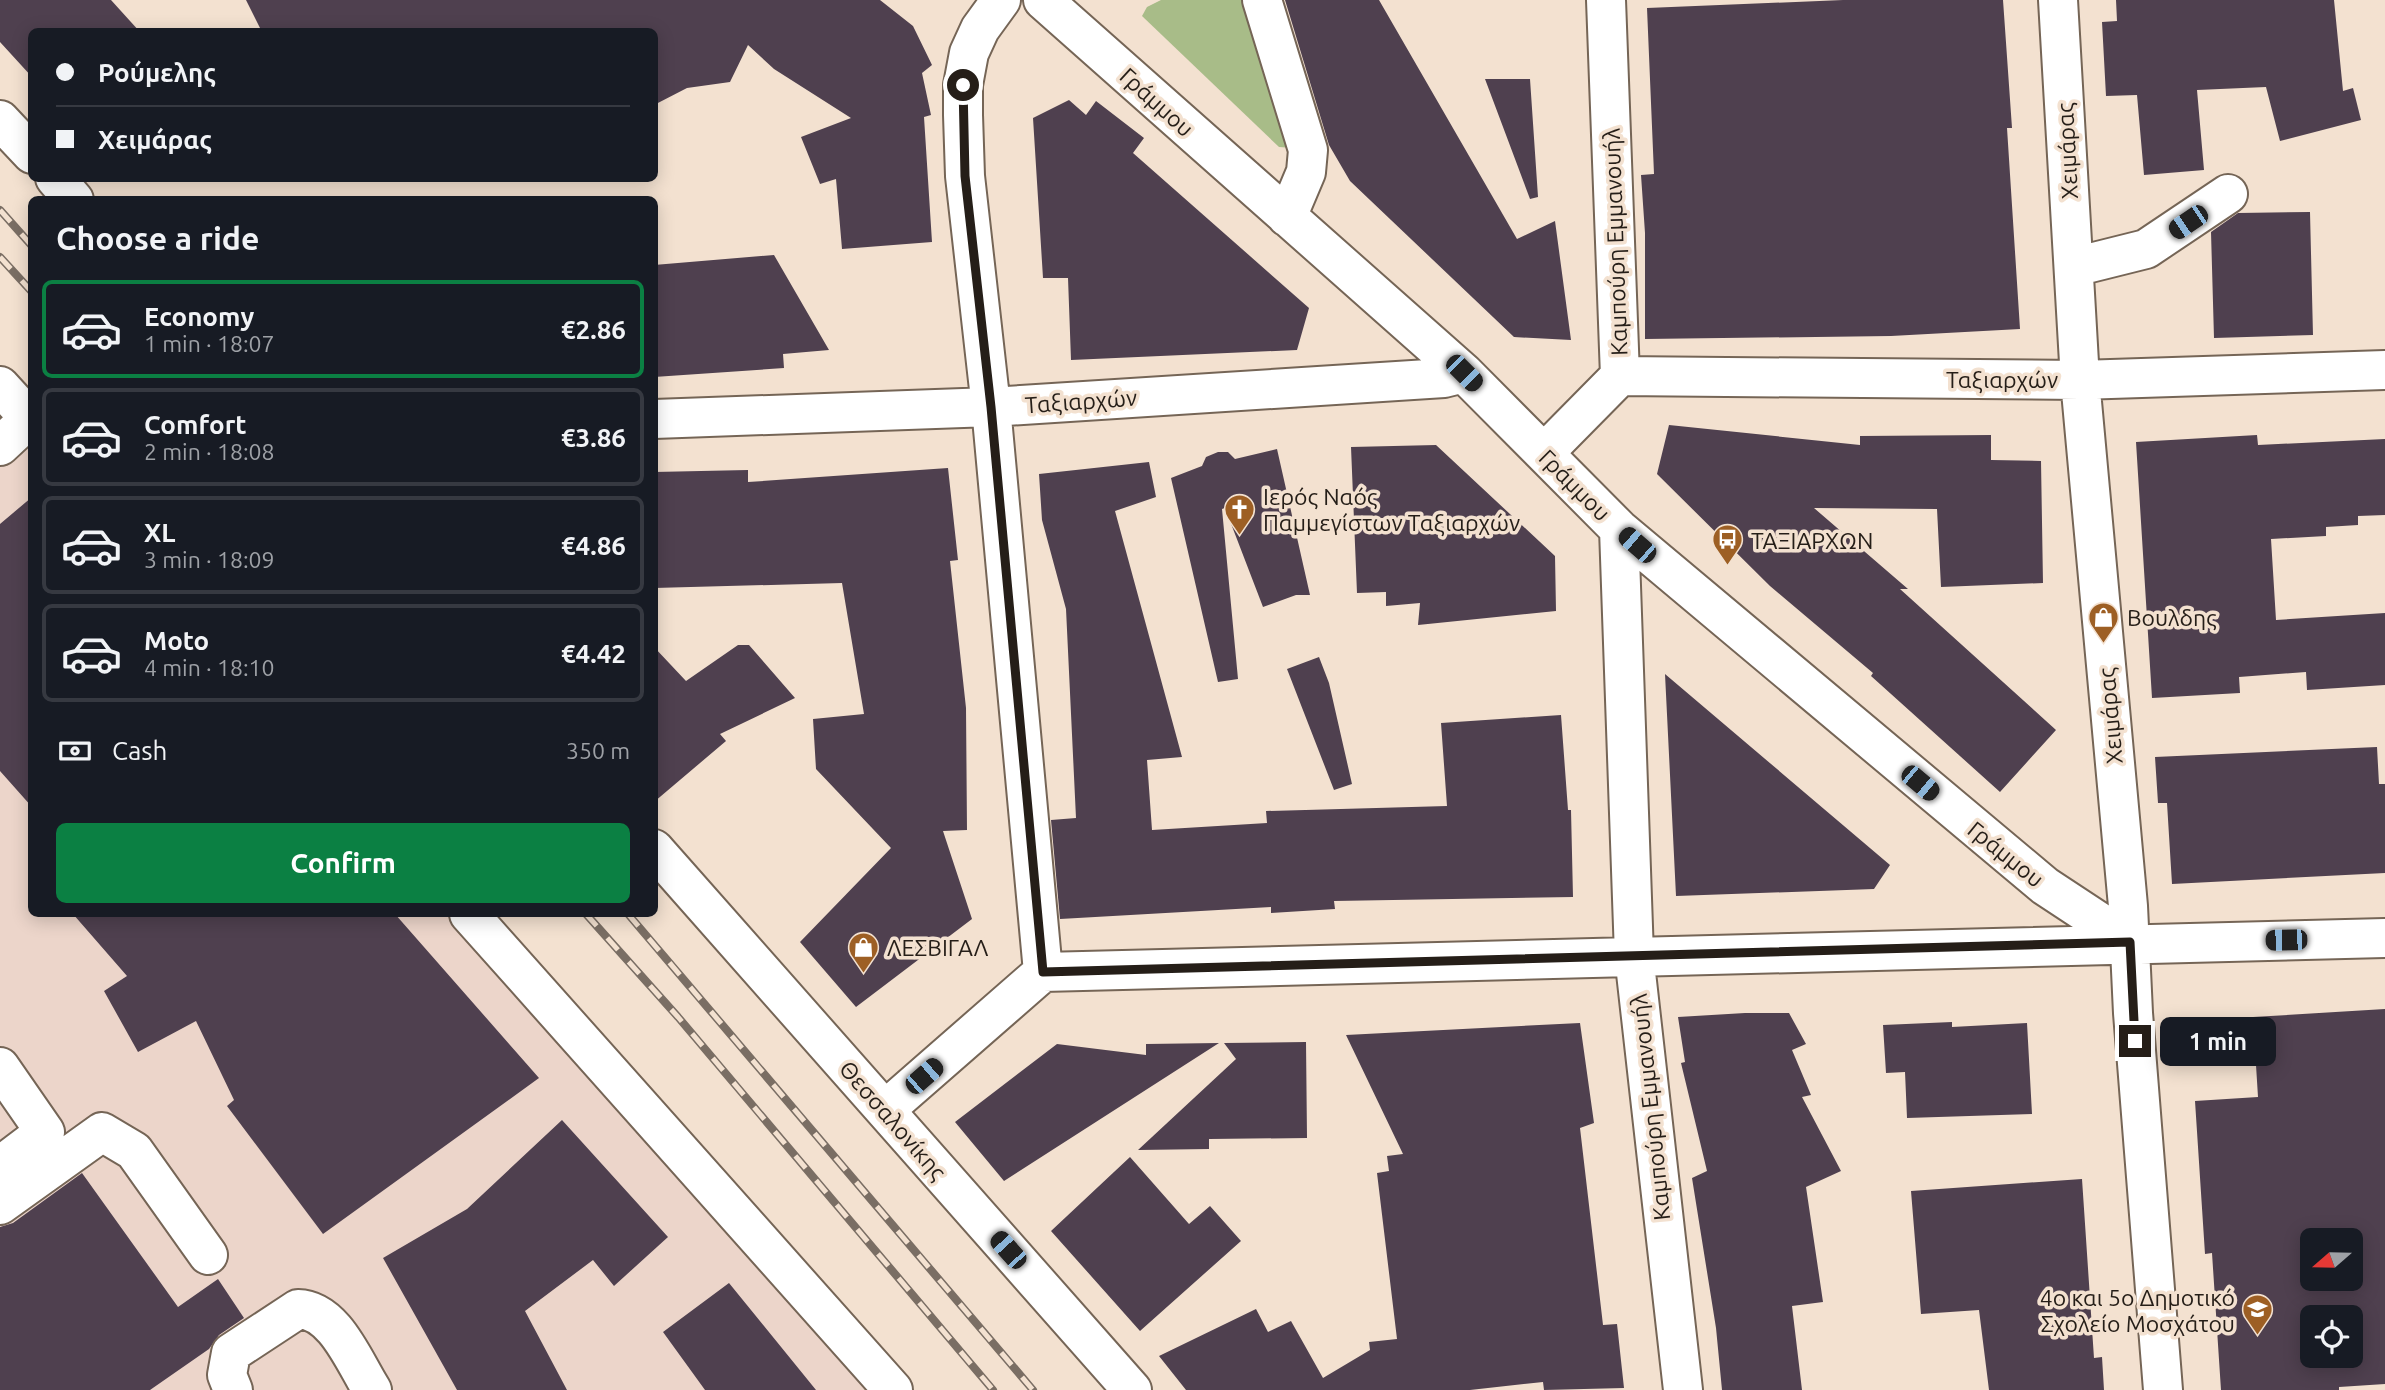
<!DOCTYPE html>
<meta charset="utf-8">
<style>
:root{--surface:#171b24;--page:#20242c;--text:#f1f3f6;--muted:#9ea1a6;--line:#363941;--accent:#0b8043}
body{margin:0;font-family:Ubuntu,sans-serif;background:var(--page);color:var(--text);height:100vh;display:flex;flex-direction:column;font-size:26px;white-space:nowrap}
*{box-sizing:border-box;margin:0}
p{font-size:23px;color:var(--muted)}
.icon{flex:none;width:38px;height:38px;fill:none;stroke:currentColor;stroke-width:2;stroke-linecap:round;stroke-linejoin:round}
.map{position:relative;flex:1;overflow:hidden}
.details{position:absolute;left:28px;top:196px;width:630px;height:721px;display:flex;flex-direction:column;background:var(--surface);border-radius:10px;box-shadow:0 4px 18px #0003}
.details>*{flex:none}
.guide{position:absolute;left:28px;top:28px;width:630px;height:154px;border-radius:10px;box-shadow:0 4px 18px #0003;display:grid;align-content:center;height:154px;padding:0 28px;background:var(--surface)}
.needle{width:46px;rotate:250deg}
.fabs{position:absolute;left:2300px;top:1228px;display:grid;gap:14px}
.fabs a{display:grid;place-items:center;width:63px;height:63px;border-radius:10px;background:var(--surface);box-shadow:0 4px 18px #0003;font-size:35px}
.end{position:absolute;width:32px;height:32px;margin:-16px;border:9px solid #251e18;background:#fff;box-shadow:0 0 0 4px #fff}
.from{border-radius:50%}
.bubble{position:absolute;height:49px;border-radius:10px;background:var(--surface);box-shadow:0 4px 18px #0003;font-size:23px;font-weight:600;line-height:49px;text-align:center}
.car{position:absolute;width:21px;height:42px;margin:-21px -10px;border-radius:9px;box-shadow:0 0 5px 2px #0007;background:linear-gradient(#222 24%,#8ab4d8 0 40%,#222 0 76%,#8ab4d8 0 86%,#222 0)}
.guide b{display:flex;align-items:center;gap:24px;height:66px;font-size:26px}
.guide b+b{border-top:2px solid var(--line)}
.guide i{width:18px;height:18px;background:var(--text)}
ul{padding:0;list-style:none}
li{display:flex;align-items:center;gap:21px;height:98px;margin:0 14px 10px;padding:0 14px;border:4px solid var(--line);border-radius:10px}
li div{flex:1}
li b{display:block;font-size:26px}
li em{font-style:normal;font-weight:600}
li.current{border-color:var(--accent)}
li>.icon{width:63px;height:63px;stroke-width:1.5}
h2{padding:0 28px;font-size:32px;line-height:84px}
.pay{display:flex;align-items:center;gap:18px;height:77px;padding:0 28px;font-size:26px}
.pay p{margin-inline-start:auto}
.cta{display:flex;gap:14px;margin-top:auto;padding:14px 28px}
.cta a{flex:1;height:80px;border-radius:10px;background:var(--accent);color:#fff;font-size:28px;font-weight:600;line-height:80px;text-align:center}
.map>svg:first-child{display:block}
.industrial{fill:#ecd5ca}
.green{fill:#a8bc88}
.building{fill:#4f404f;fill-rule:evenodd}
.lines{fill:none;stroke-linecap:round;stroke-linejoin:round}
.minor-casing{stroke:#756556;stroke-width:42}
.minor{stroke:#fff;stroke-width:38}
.rail-casing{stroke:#7a6e64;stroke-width:8}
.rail{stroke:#f3e1d0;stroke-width:5;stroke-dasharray:16;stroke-linecap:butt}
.route{stroke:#251e18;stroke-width:9}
.labels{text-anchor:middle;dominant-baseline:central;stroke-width:7;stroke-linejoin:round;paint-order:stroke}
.street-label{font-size:23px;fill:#251e18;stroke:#f3e1d0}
.poi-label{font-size:23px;fill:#251e18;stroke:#f3e1d0;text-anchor:start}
</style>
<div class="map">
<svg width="2385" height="1390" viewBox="0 0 2385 1390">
<rect width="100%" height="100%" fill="#f3e1d0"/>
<path class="industrial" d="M0 399 31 435 32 914H452L874 1390H0Z"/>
<path class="green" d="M1161 0H1251L1293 148 1279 147 1142 16 1147 7Z"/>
<path class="building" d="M0 0H111L140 32H32V77L0 42Z
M246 0H880L913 26 932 65 922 73 931 115 924 117 932 242 842 249 836 179 820 184 801 137 851 118 774 69 748 45 730 82 687 88 654 105V32H262Z
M1285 0H1379L1517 239 1555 221 1571 340 1514 337 1350 181 1329 145Z
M1843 0H2003L2012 128H2007L2020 329 1891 336 1645 339V233L1641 175 1654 174 1647 8Z
M2116 0H2334L2343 91 2353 88 2361 120 2280 141 2266 87 2197 90 2204 170 2144 175 2137 95 2106 96 2102 22 2117 21Z
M1485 79H1530L1538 197 1530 199Z
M1069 100 1086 115 1096 101 1144 138 1133 153 1309 308 1297 350 1071 360 1068 278H1043L1033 118Z
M2310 212 2313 335 2214 338 2211 232 2238 213Z
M774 255 829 350 783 354 784 368 654 377V265Z
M1669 425 1860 445V436L1991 435V460L2041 461 2043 583 1941 587 1937 509 1814 508 1908 589H1900L2056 730 2000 792 1871 676 1873 673 1770 586 1657 474Z
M2257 435 2258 445 2385 439V515L2358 516V525L2326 527V536L2271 539 2276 620 2385 613V685L2307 690 2306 672 2239 677 2240 693 2152 698 2136 442Z
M1436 445 1555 556 1556 611 1418 625 1420 603 1386 606V592L1357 593 1351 447Z
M1277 449 1310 595H1296L1263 607 1225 508 1222 509 1238 679 1218 682 1171 478 1202 466 1206 457 1218 452H1228L1235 459Z
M1149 462 1156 497 1115 511 1182 757 1147 760 1152 830 1267 823 1266 811 1447 806 1441 723 1561 715 1568 810H1571L1573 897 1334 901 1335 909 1271 913V907L1060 919 1051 820 1076 818 1066 609 1042 520 1039 474Z
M948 468 958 560 950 561 966 708 967 830 943 831 972 919 856 1007 800 942 891 848 816 769 813 719 864 714 842 583 654 588V472L748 470V482Z
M32 497V807L0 771V524Z
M738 645H749L795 698 720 734 726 741 654 802V647L686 681Z
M1319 657 1329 683 1352 784 1334 790 1287 669Z
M1665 674 1890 865 1874 889 1676 896Z
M2377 747 2379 784H2385V873L2172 884 2167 803H2158L2155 757Z
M73 914H395L539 1078 323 1234 227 1106 234 1100 196 1021 138 1052 104 991 127 976Z
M2385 1009V1384L2339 1387V1390H2221L2212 1253 2205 1254 2195 1101 2258 1097 2253 1017ZM2312 1241H2350V1279H2312ZM2312 1318H2350V1356H2312Z
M1745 1013H1789L1806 1044 1792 1050 1811 1095 1802 1097 1841 1171 1806 1187 1823 1302 1792 1306 1802 1390H1722L1716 1328 1692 1178 1707 1171 1681 1063 1685 1062 1678 1017Z
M1952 1022V1027L2027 1023 2032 1114 1907 1118 1905 1072 1886 1073 1883 1025Z
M1580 1023 1594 1123 1580 1128 1603 1325 1617 1324 1624 1388 1544 1390 1543 1382 1470 1390H1186L1159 1356 1256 1309 1268 1332 1291 1321 1323 1378 1370 1350 1369 1342 1397 1339 1377 1173 1389 1171 1387 1156 1403 1154 1346 1035Z
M1306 1042 1307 1138 1209 1139V1149L1138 1150 1236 1059 1224 1043Z
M1219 1043 1004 1181 955 1122 1057 1044 1146 1055V1044Z
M562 1120 668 1237 614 1286 593 1260 525 1311 567 1390H457L383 1258 467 1209Z
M1130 1157 1189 1224 1210 1206 1241 1241 1140 1331 1051 1231Z
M82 1173 178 1307 218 1279 244 1318 219 1335 209 1349 150 1390H0V1227L13 1223Z
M2082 1179 2094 1358 2102 1357 2104 1390H1989L1979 1310 1921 1314 1911 1191Z
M729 1283 816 1390H705L663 1332Z"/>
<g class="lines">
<defs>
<path id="minor" d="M1001 0 980 29 969 53 963 85V115L965 176 991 407 1043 972
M1043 0 1464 373 1619 529 2045 886 2130 942
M1262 0 1308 150 1306 172 1287 217
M2058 0 2080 380 2128 906 2133 1013 2163 1390
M0 120 32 154
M55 178 74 200
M2074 267 2146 249 2228 194
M1620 376 2080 380 2385 370
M0 386 32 421
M654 419 991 407 1444 378 1464 373
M0 446 29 419
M1544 453 1620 376 1606 0
M1619 529 1634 955 1683 1390
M654 849 1132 1390
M469 914 893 1390
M0 1067 45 1132 0 1166
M885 1110 1043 972 2385 938
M0 1205 102 1132 134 1151 208 1255
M233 1390 227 1375 231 1353 298 1309C335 1310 354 1362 372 1390"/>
</defs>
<use href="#minor" class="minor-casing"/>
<use href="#minor" class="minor"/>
<defs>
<path id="rail" d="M0 210 32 246
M0 257 32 292
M586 914 678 1017 993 1390
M628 914 1033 1390"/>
</defs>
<use href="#rail" class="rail-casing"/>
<use href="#rail" class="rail"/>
</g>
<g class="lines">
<path class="route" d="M963 85 965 176 991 407 1043 972 2130 942 2135 1041"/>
</g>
<defs>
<symbol id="church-pin" viewBox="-11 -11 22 30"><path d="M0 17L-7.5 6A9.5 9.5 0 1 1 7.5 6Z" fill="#9d5f24" stroke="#f3e1d0"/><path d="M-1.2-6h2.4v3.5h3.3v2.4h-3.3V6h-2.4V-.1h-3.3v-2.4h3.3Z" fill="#fff"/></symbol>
<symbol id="bus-pin" viewBox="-11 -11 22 30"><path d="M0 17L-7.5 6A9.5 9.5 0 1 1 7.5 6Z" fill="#9d5f24" stroke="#f3e1d0"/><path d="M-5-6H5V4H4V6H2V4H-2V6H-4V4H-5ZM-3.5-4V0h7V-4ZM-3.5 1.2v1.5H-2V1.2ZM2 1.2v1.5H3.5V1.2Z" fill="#fff"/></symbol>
<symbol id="shop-pin" viewBox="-11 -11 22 30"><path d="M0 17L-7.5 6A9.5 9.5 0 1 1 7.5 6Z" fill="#9d5f24" stroke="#f3e1d0"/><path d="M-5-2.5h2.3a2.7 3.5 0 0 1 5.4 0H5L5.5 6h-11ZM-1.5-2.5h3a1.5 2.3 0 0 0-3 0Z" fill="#fff"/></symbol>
<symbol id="school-pin" viewBox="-11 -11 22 30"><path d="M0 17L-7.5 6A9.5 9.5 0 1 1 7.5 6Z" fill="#9d5f24" stroke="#f3e1d0"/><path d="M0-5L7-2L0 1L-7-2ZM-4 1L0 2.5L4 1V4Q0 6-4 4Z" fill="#fff"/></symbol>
</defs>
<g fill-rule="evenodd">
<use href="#church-pin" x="1222" y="492" width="35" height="47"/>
<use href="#bus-pin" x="1710" y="522" width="35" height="47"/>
<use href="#shop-pin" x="2086" y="600" width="35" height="47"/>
<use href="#shop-pin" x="846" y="930" width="35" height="47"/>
<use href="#school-pin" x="2240" y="1292" width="35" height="47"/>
</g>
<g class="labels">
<g class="street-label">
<text transform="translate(1157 102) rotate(42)">Γράμμου</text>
<text transform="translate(2067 151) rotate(-93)">Χειμάρας</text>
<text transform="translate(1615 242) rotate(-92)">Καμπούρη Εμμανουήλ</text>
<text x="2002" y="379">Ταξιαρχών</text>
<text transform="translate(1081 401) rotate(-4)">Ταξιαρχών</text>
<text transform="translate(1575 485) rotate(45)">Γράμμου</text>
<text transform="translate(2110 716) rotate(-95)">Χειμάρας</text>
<text transform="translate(2006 854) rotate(39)">Γράμμου</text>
<text transform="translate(1650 1107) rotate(-96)">Καμπούρη Εμμανουήλ</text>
<text transform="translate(893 1120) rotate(49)">Θεσσαλονίκης</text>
</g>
<g class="poi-label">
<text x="1263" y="496">Ιερός Ναός<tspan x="1263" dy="26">Παμμεγίστων Ταξιαρχών</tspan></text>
<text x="1751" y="540">ΤΑΞΙΑΡΧΩΝ</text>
<text x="2127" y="617">Βουλδης</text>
<text x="887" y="947">ΛΕΣΒΙΓΑΛ</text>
<text x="2235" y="1297" text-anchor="end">4ο και 5ο Δημοτικό<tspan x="2235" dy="26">Σχολείο Μοσχάτου</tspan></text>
</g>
</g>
</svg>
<div class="fabs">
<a><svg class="needle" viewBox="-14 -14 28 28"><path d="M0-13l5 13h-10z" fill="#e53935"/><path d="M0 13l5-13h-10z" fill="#9ea1a6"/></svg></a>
<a><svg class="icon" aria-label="locate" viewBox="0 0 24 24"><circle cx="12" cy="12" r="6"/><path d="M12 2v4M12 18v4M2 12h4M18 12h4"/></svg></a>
</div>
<i class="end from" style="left:963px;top:85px"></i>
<i class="end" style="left:2135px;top:1041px"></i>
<div class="bubble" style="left:2160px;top:1017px;width:116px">1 min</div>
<i class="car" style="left:2188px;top:222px;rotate:236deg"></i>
<i class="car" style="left:1464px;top:373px;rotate:135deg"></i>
<i class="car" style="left:1637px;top:545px;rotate:311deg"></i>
<i class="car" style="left:1920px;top:783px;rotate:130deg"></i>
<i class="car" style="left:2286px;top:940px;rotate:269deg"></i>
<i class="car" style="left:924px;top:1076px;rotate:49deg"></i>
<i class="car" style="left:1008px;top:1250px;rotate:318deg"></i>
<div class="guide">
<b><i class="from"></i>Ρούμελης</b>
<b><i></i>Χειμάρας</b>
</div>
<section class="details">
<h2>Choose a ride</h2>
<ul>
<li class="current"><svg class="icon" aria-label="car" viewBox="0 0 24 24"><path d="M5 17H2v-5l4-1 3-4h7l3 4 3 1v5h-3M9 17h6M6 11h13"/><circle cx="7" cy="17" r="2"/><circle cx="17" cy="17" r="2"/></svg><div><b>Economy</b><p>1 min · 18:07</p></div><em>€2.86</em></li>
<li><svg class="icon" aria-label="car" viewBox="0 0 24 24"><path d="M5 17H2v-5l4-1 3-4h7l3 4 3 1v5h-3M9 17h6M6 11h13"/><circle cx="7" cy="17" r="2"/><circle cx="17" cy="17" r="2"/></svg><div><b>Comfort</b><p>2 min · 18:08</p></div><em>€3.86</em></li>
<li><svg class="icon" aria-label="car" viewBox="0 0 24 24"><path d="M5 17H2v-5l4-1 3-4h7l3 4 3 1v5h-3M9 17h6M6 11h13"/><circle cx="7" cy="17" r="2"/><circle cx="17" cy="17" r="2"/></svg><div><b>XL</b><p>3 min · 18:09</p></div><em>€4.86</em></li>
<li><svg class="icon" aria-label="car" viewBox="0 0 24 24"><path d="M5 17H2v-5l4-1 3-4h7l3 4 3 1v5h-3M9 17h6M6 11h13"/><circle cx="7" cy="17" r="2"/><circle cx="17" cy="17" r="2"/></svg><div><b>Moto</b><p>4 min · 18:10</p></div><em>€4.42</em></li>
</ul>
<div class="pay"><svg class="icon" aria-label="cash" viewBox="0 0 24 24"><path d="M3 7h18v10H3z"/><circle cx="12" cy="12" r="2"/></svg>Cash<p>350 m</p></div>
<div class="cta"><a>Confirm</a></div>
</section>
</div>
